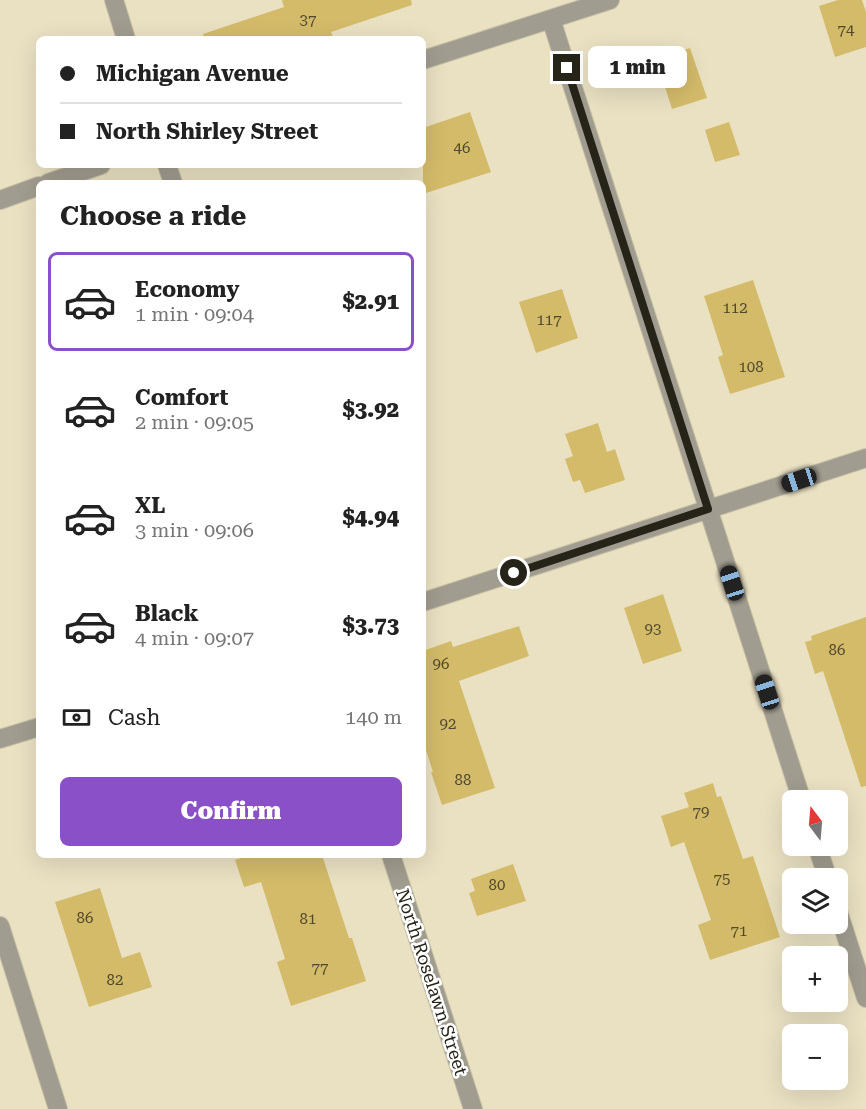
<!DOCTYPE html>
<meta charset="utf-8">
<style>
:root{--surface:#fff;--page:#f2f2f2;--text:#222;--muted:#767676;--line:#e0e0e0;--accent:#8a50c7}
body{margin:0;font-family:"Roboto Serif",serif;background:var(--page);color:var(--text);height:100vh;display:flex;flex-direction:column;font-size:22px;white-space:nowrap}
*{box-sizing:border-box;margin:0}
p{font-size:20px;color:var(--muted)}
.icon{flex:none;width:33px;height:33px;fill:none;stroke:currentColor;stroke-width:2;stroke-linecap:round;stroke-linejoin:round}
.map{position:relative;flex:1;overflow:hidden}
.drawer{position:absolute;left:36px;top:180px;width:390px;height:678px;display:flex;flex-direction:column;background:var(--surface);border-radius:9px;box-shadow:0 6px 24px #0002}
.drawer>*{flex:none}
.guide{position:absolute;left:36px;top:36px;width:390px;height:132px;border-radius:9px;box-shadow:0 6px 24px #0002;display:grid;align-content:center;height:132px;padding:0 24px;background:var(--surface)}
.needle{width:39px;rotate:344deg}
.buttons{position:absolute;left:782px;top:790px;display:grid;gap:12px}
.buttons a{display:grid;place-items:center;width:66px;height:66px;border-radius:9px;background:var(--surface);box-shadow:0 6px 24px #0002;font-size:30px}
.end{position:absolute;width:27px;height:27px;margin:-14px;border:8px solid #262318;background:#fff;box-shadow:0 0 0 3px #fff}
.from{border-radius:50%}
.bubble{position:absolute;height:42px;border-radius:9px;background:var(--surface);box-shadow:0 6px 24px #0002;font-size:20px;font-weight:800;line-height:42px;text-align:center}
.car{position:absolute;width:18px;height:36px;margin:-18px -9px;border-radius:8px;box-shadow:0 0 4px 2px #0007;background:linear-gradient(#222 24%,#8ab4d8 0 40%,#222 0 76%,#8ab4d8 0 86%,#222 0)}
.guide b{display:flex;align-items:center;gap:21px;height:57px;font-size:22px}
.guide b+b{border-top:2px solid var(--line)}
.guide i{width:15px;height:15px;background:var(--text)}
ul{padding:0;list-style:none}
li{display:flex;align-items:center;gap:18px;height:99px;margin:0 12px 9px;padding:0 12px;border:3px solid transparent;border-radius:9px}
li div{flex:1}
li b{display:block;font-size:22px}
li em{font-style:normal;font-weight:800}
li.on{border-color:var(--accent)}
li>.icon{width:54px;height:54px;stroke-width:1.5}
h2{padding:0 24px;font-size:27px;line-height:72px}
.pay{display:flex;align-items:center;gap:15px;height:66px;padding:0 24px;font-size:22px}
.pay p{margin-inline-start:auto}
.action{display:flex;gap:12px;margin-top:auto;padding:12px 24px}
.action a{flex:1;height:69px;border-radius:9px;background:var(--accent);color:#fff;font-size:24px;font-weight:800;line-height:69px;text-align:center}
.map>svg:first-child{display:block}
.building{fill:#d3bb6a}
.lines{fill:none;stroke-linecap:round;stroke-linejoin:round}
.street-casing{stroke:#c7bfa4;stroke-width:20}
.street{stroke:#a09c8f;stroke-width:18}
.route{stroke:#262318;stroke-width:8}
.labels{text-anchor:middle;dominant-baseline:central;stroke-width:5;stroke-linejoin:round;paint-order:stroke}
.number-label{font-size:15px;fill:#51492c}
.street-label{font-size:18px;fill:#262318;stroke:#fff}
</style>
<div class="map">
<svg width="866" height="1109" viewBox="0 0 866 1109">
<rect width="100%" height="100%" fill="#eae1c3"/>
<path class="building" d="M282 0H411L412 5 331 32 334 39H204L203 34 284 7Z
M838 0H862L866 12V47L835 57 819 6Z
M690 48 707 98 672 109 656 59Z
M470 112 491 172 423 194V128Z
M729 122 740 155 715 162 705 130Z
M753 280 785 377 730 394 718 357 723 355 704 296Z
M562 289 578 338 536 353 519 302Z
M598 423 607 452 615 449 625 480 585 493 580 480 573 482 565 459 573 456 565 434Z
M663 594 682 651 643 664 624 608Z
M866 617V786L861 787 823 671 815 674 805 642 812 640 811 636Z
M519 626 529 656 459 681 495 788 442 805 431 772H433L423 741V651L451 641 453 647Z
M713 783 717 797 721 796 743 859 753 856 780 937 710 960 698 925 711 920 684 842 671 847 661 816 689 807 684 793Z
M251 855H322L349 938H352L366 981 291 1006 277 962 285 959 261 882 244 887 235 860Z
M513 864 526 901 477 916 469 893 475 891 471 879Z
M100 888 122 958 140 952 152 987 89 1007 55 902Z"/>
<g class="lines">
<defs>
<path id="street" d="M114 0 126 39
M551 19 802 801
M423 60 610 0
M167 165 173 183
M48 183 101 165
M0 200 39 186
M423 602 866 458
M0 739 39 727
M817 846 828 879
M391 855 473 1109
M837 908 866 998
M0 926 58 1109"/>
</defs>
<use href="#street" class="street-casing"/>
<use href="#street" class="street"/>
</g>
<g class="lines">
<path class="route" d="M514 573 708 509 567 68"/>
</g>
<g class="labels">
<g class="number-label">
<text x="308" y="20">37</text>
<text x="846" y="30">74</text>
<text x="462" y="148">46</text>
<text x="735" y="308">112</text>
<text x="549" y="320">117</text>
<text x="751" y="367">108</text>
<text x="653" y="629">93</text>
<text x="837" y="650">86</text>
<text x="441" y="664">96</text>
<text x="448" y="724">92</text>
<text x="463" y="780">88</text>
<text x="701" y="812">79</text>
<text x="722" y="879">75</text>
<text x="497" y="885">80</text>
<text x="85" y="918">86</text>
<text x="308" y="919">81</text>
<text x="739" y="931">71</text>
<text x="320" y="968">77</text>
<text x="115" y="980">82</text>
</g>
<g class="street-label">
<text transform="translate(432 982) rotate(72)">North Roselawn Street</text>
</g>
</g>
</svg>
<div class="buttons">
<a><svg class="needle" viewBox="-14 -14 28 28"><path d="M0-13l5 13h-10z" fill="#e53935"/><path d="M0 13l5-13h-10z" fill="#767676"/></svg></a>
<a><svg class="icon" aria-label="layers" viewBox="0 0 24 24"><path d="M12 4l9 5-9 5-9-5zM3 14l9 5 9-5"/></svg></a>
<a>+</a>
<a>−</a>
</div>
<i class="end from" style="left:514px;top:573px"></i>
<i class="end" style="left:567px;top:68px"></i>
<div class="bubble" style="left:588px;top:46px;width:99px">1 min</div>
<i class="car" style="left:799px;top:480px;rotate:252deg"></i>
<i class="car" style="left:732px;top:583px;rotate:342deg"></i>
<i class="car" style="left:767px;top:692px;rotate:342deg"></i>
<div class="guide">
<b><i class="from"></i>Michigan Avenue</b>
<b><i></i>North Shirley Street</b>
</div>
<section class="drawer">
<h2>Choose a ride</h2>
<ul>
<li class="on"><svg class="icon" aria-label="car" viewBox="0 0 24 24"><path d="M5 17H2v-5l4-1 3-4h7l3 4 3 1v5h-3M9 17h6M6 11h13"/><circle cx="7" cy="17" r="2"/><circle cx="17" cy="17" r="2"/></svg><div><b>Economy</b><p>1 min · 09:04</p></div><em>$2.91</em></li>
<li><svg class="icon" aria-label="car" viewBox="0 0 24 24"><path d="M5 17H2v-5l4-1 3-4h7l3 4 3 1v5h-3M9 17h6M6 11h13"/><circle cx="7" cy="17" r="2"/><circle cx="17" cy="17" r="2"/></svg><div><b>Comfort</b><p>2 min · 09:05</p></div><em>$3.92</em></li>
<li><svg class="icon" aria-label="car" viewBox="0 0 24 24"><path d="M5 17H2v-5l4-1 3-4h7l3 4 3 1v5h-3M9 17h6M6 11h13"/><circle cx="7" cy="17" r="2"/><circle cx="17" cy="17" r="2"/></svg><div><b>XL</b><p>3 min · 09:06</p></div><em>$4.94</em></li>
<li><svg class="icon" aria-label="car" viewBox="0 0 24 24"><path d="M5 17H2v-5l4-1 3-4h7l3 4 3 1v5h-3M9 17h6M6 11h13"/><circle cx="7" cy="17" r="2"/><circle cx="17" cy="17" r="2"/></svg><div><b>Black</b><p>4 min · 09:07</p></div><em>$3.73</em></li>
</ul>
<div class="pay"><svg class="icon" aria-label="cash" viewBox="0 0 24 24"><path d="M3 7h18v10H3z"/><circle cx="12" cy="12" r="2"/></svg>Cash<p>140 m</p></div>
<div class="action"><a>Confirm</a></div>
</section>
</div>
